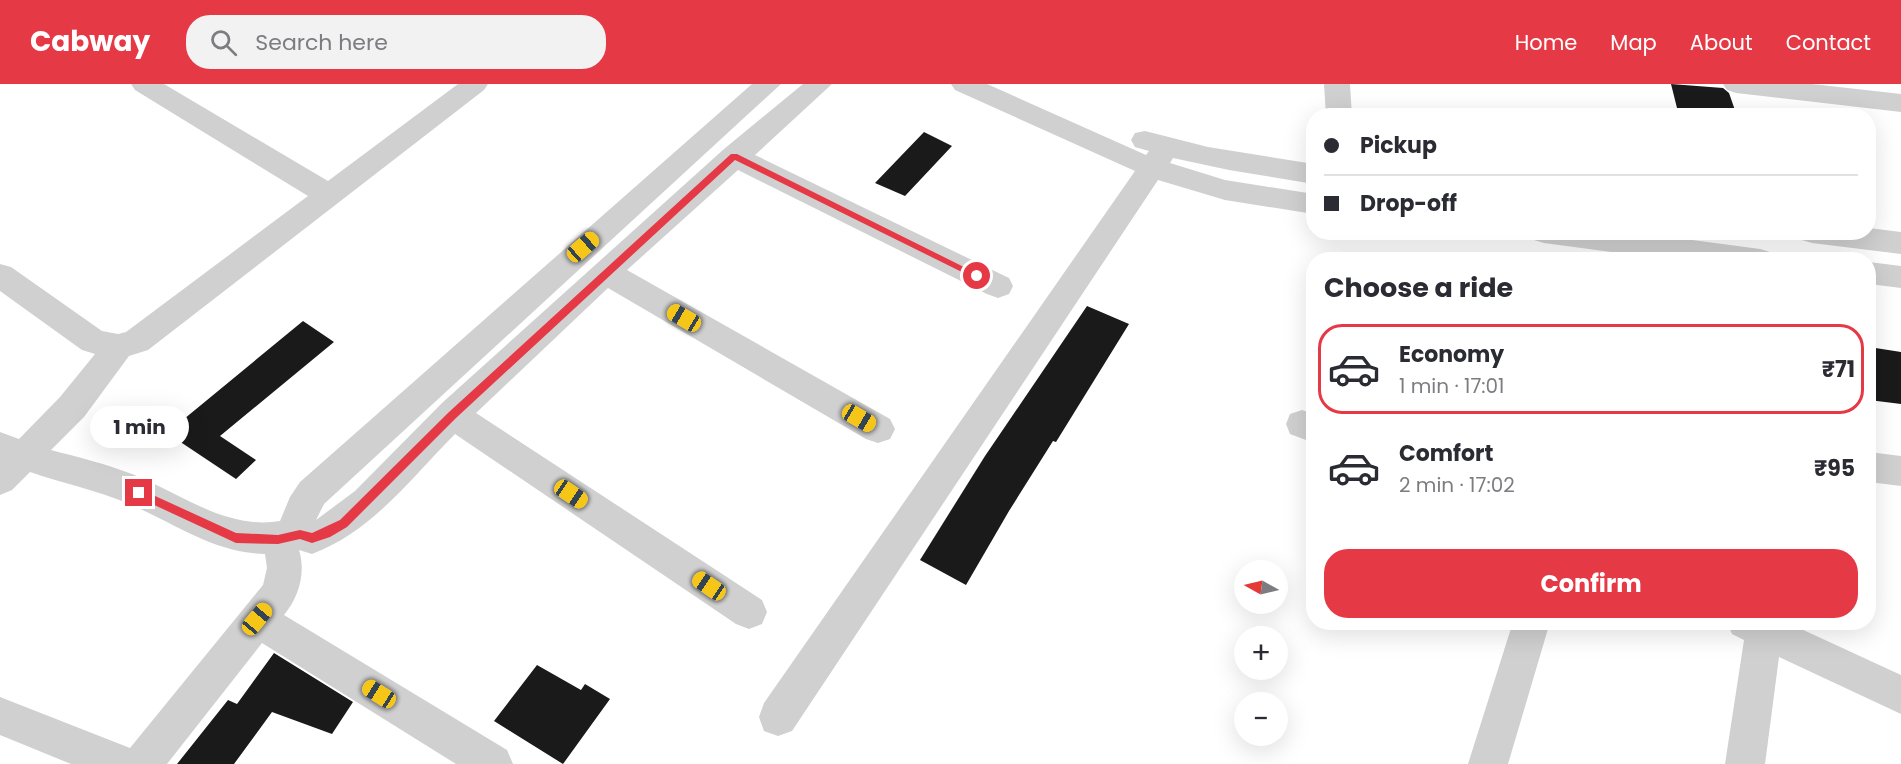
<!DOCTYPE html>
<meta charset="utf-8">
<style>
:root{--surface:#fff;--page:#f2f2f3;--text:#2b2b33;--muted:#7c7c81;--line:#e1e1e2;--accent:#e63946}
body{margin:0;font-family:Poppins,sans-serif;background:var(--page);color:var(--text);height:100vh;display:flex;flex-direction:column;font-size:22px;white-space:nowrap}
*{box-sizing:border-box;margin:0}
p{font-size:20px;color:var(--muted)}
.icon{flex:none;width:33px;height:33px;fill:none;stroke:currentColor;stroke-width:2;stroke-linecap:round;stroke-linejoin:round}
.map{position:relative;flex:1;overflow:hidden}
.sheet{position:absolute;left:1306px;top:168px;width:570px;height:378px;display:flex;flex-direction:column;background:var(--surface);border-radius:24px;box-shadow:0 6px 24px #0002}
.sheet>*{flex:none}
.hud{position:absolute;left:1306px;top:24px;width:570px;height:132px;border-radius:24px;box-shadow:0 6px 24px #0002;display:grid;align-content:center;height:132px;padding:0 18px;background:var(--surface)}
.needle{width:39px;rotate:278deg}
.tools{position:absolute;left:1234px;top:476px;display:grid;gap:12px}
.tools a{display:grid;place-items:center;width:54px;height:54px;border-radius:50%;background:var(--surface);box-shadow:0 6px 24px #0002;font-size:30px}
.end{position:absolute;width:27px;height:27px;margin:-14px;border:8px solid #e63946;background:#fff;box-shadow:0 0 0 3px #fff}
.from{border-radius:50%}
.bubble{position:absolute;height:42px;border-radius:21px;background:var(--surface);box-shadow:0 6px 24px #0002;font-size:20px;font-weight:700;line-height:42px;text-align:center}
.car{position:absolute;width:18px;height:36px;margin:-18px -9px;border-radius:8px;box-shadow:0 0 4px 2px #0007;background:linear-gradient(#f5c518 24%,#345 0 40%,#f5c518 0 76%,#345 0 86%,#f5c518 0)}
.hud b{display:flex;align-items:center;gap:21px;height:57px;font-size:22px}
.hud b+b{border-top:2px solid var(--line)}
.hud i{width:15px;height:15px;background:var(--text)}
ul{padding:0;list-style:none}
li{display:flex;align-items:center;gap:18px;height:90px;margin:0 12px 9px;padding:0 6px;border:3px solid transparent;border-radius:24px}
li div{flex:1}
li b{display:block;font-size:22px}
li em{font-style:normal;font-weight:700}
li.on{border-color:var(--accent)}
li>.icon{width:54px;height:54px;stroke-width:1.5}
h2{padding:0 18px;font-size:27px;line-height:72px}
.primary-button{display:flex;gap:12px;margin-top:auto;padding:12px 18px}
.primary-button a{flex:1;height:69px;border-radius:24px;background:var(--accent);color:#fff;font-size:24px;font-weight:700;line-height:69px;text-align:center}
header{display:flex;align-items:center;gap:36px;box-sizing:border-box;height:84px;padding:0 30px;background:var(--accent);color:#fff}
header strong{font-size:28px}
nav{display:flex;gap:33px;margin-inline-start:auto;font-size:21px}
.search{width:420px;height:54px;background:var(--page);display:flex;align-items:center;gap:15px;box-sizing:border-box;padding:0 21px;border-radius:24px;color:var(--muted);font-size:22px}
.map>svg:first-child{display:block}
.building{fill:#1a1a1a}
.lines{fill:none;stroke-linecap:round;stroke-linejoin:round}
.minor{fill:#d0d0d0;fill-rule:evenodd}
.route{fill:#e63946}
</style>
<header>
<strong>Cabway</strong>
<div class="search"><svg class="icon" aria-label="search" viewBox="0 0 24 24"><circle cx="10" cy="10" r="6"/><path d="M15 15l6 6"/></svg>Search here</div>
<nav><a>Home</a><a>Map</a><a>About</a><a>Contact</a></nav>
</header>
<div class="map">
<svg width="1901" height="680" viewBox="0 0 1901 680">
<rect width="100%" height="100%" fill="#fff"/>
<path class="building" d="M1671 0 1723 4 1729 9 1737 32H1679Z
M924 48 952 62 905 112 875 99Z
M1087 222 1129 240 1056 358 1053 357 1009 427 966 501 920 476 985 372Z
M303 237 334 258 220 352 256 376 236 395 167 349Z
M1869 263 1901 268V320L1869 316Z
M274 569 353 618 332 650 272 628 234 680H177L228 616 237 620Z
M537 581 581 606 585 600 610 615 563 680 494 637Z"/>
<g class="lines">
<path class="minor" d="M131 0H164L328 97 458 0H488L484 6 148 266 129 272 84 333 51 366C78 373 106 380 132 390 180 409 226 446 280 437L290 413 300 398 752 0H781L324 420 316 436 355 407 442 319 724 65 803 0H832L755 71 1009 194 1013 202 1009 210 998 214 987 210 738 86 627 186 890 335 895 345 890 355 878 359 866 355 608 204 476 329 762 516 767 528 762 540 749 545 736 540 455 350C411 394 373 447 312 470L299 466C306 489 299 513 284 531L507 666 513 680H456L262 559 167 680H71L0 651V613L130 664 263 501 267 484 265 470C213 469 173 438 127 419 96 406 62 399 30 388L12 406 0 411V348L19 355 60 313 95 270 82 266 0 207V180L11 183 102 247 118 250 126 248 308 112 135 6Z
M951 0H987L1146 71 1149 67 1135 63 1131 56 1135 49 1145 47 1208 63 1314 80V100L1229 86 1173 74 1170 79 1225 96 1314 110V130L1225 116 1158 96 792 647 778 652 764 647 759 633 764 619 1135 87 955 6Z
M1324 0H1350L1352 32H1326Z
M1723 0H1812L1901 10V28L1736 9 1727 6Z
M1869 144 1901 148V170L1812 159 1802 156 1798 148H1869Z
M1530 148H1632L1760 165 1770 168 1775 176H1671L1544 159 1534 156Z
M1869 178 1901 182V204L1869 200Z
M1302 326 1314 330V359L1290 350 1286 340 1290 330Z
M1869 368 1901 372V402L1869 398Z
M1513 538H1550L1508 680H1468Z
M1727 538H1786L1901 591V630L1779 573 1765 680H1725L1744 556 1732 550Z"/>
</g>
<path class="route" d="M731 70H737L982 192 974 194 735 76 456 334 347 443 330 453 312 459 300 455 278 460 236 459 135 412V406H142L236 449 278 451 300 446 312 449 340 436 449 328Z"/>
</svg>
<div class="tools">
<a><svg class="needle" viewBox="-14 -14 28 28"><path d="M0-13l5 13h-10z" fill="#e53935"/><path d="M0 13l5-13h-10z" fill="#7c7c81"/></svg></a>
<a>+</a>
<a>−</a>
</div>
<i class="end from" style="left:977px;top:192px"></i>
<i class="end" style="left:139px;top:409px"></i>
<div class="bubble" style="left:90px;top:322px;width:99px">1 min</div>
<i class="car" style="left:583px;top:163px;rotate:49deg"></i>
<i class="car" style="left:684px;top:234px;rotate:300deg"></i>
<i class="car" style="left:859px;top:334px;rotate:120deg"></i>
<i class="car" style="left:571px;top:410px;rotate:124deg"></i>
<i class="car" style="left:709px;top:502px;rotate:304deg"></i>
<i class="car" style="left:257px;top:535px;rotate:40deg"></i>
<i class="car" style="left:379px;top:610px;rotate:302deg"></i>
<div class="hud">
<b><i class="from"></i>Pickup</b>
<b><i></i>Drop-off</b>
</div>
<section class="sheet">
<h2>Choose a ride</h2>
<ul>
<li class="on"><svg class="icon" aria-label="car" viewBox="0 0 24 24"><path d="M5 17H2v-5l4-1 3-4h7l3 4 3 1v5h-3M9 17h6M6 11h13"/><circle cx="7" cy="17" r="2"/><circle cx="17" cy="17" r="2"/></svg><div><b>Economy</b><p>1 min · 17:01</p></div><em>₹71</em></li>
<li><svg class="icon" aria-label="car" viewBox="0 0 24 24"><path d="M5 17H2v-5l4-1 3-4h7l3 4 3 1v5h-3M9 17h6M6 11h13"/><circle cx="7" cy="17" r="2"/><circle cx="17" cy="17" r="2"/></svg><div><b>Comfort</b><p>2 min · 17:02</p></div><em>₹95</em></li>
</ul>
<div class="primary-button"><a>Confirm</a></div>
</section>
</div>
